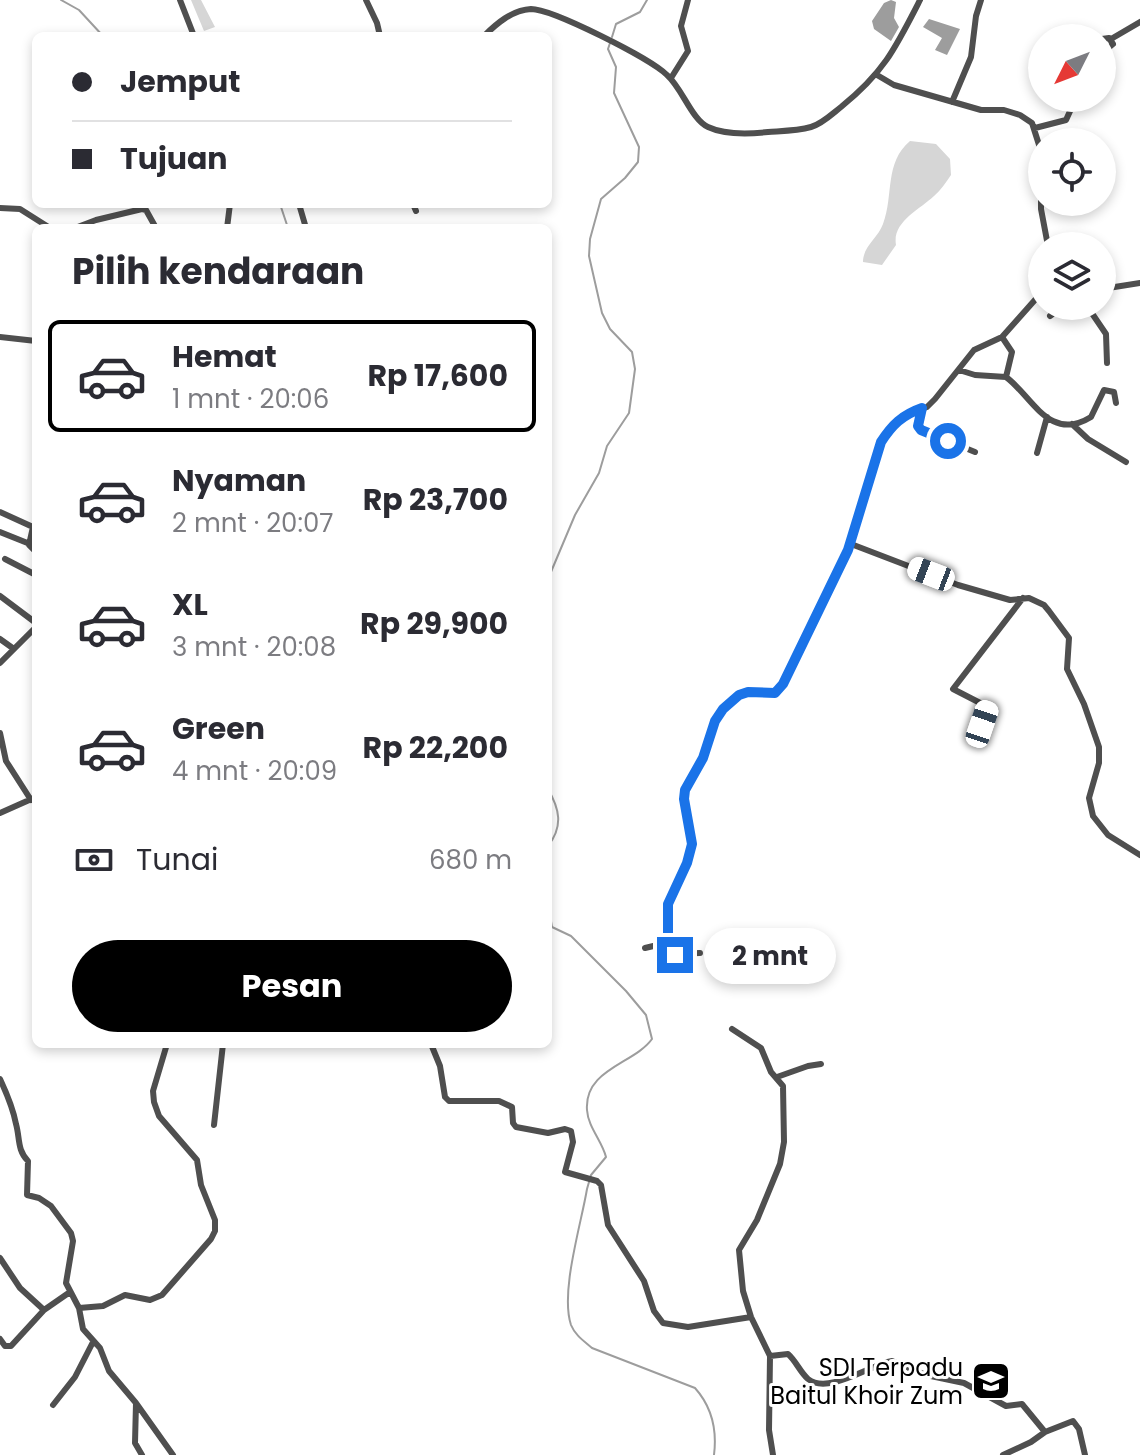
<!DOCTYPE html>
<html lang="id">
<meta charset="utf-8">
<style>
:root{--surface:#fff;--page:#f2f2f3;--text:#2b2b33;--muted:#7c7c81;--line:#e1e1e2;--accent:#000}
body{margin:0;font-family:Poppins,sans-serif;background:var(--page);color:var(--text);height:100vh;display:flex;flex-direction:column;font-size:30px;white-space:nowrap}
*{box-sizing:border-box;margin:0}
p{font-size:26px;color:var(--muted)}
.icon{flex:none;width:44px;height:44px;fill:none;stroke:currentColor;stroke-width:2;stroke-linecap:round;stroke-linejoin:round}
.map{position:relative;flex:1;overflow:hidden}
.details{position:absolute;left:32px;top:224px;width:520px;height:824px;display:flex;flex-direction:column;background:var(--surface);border-radius:12px;box-shadow:0 4px 12px #0003}
.details>*{flex:none}
.top-card{position:absolute;left:32px;top:32px;width:520px;height:176px;border-radius:12px;box-shadow:0 4px 12px #0003;display:grid;align-content:center;height:176px;padding:0 40px;background:var(--surface)}
.needle{width:52px;rotate:228deg}
.buttons{position:absolute;left:1028px;top:24px;display:grid;gap:16px}
.buttons a{display:grid;place-items:center;width:88px;height:88px;border-radius:50%;background:var(--surface);box-shadow:0 4px 12px #0003;font-size:40px}
.end{position:absolute;width:36px;height:36px;margin:-18px;border:10px solid #1a73e8;background:#fff;box-shadow:0 0 0 4px #fff}
.from{border-radius:50%}
.bubble{position:absolute;height:56px;border-radius:28px;background:var(--surface);box-shadow:0 4px 12px #0003;font-size:26px;font-weight:700;line-height:56px;text-align:center}
.car{position:absolute;width:24px;height:48px;margin:-24px -12px;border-radius:10px;box-shadow:0 0 6px 2px #0007;background:linear-gradient(#fff 24%,#345 0 40%,#fff 0 76%,#345 0 86%,#fff 0)}
.top-card b{display:flex;align-items:center;gap:28px;height:76px;font-size:30px}
.top-card b+b{border-top:2px solid var(--line)}
.top-card i{width:20px;height:20px;background:var(--text)}
ul{padding:0;list-style:none}
li{display:flex;align-items:center;gap:24px;height:112px;margin:0 16px 12px;padding:0 24px;border:4px solid transparent;border-radius:12px}
li div{flex:1}
li b{display:block;font-size:30px}
li em{font-style:normal;font-weight:700}
li.selected{border-color:var(--accent)}
li>.icon{width:72px;height:72px;stroke-width:1.5}
h2{padding:0 40px;font-size:36px;line-height:96px}
.pay{display:flex;align-items:center;gap:20px;height:88px;padding:0 40px;font-size:30px}
.pay p{margin-inline-start:auto}
.cta{display:flex;gap:16px;margin-top:auto;padding:16px 40px}
.cta a{flex:1;height:92px;border-radius:48px;background:var(--accent);color:#fff;font-size:32px;font-weight:700;line-height:92px;text-align:center}
.map>svg:first-child{display:block}
.green{fill:#d6d6d6}
.water{fill:#9d9d9d}
.lines{fill:none;stroke-linecap:round;stroke-linejoin:round}
.stream{stroke:#9d9d9d;stroke-width:2}
.street{stroke:#4f4f4f;stroke-width:6}
.route{stroke:#1a73e8;stroke-width:10}
.labels{text-anchor:middle;dominant-baseline:central;stroke-width:6;stroke-linejoin:round;paint-order:stroke}
.poi-label{font-size:24px;fill:#000;stroke:#fff;text-anchor:end}
</style>
<div class="map">
<svg width="1140" height="1455" viewBox="0 0 1140 1455">
<rect width="100%" height="100%" fill="#fff"/>
<path class="green" d="M191 0H201L215 27 204 31Z
M910 141 936 144 950 159 951 175C946 182 941 190 934 196 919 210 892 222 896 245L882 265 863 262C863 246 878 238 883 224 894 195 884 163 910 141Z"/>
<path class="water" d="M891 0 896 2 894 18 899 27 891 41 874 29 872 21 884 3Z
M929 19 960 29 947 55 935 50 942 38 923 27Z"/>
<g class="lines">
<path class="stream" d="M61 0 79 10 103 36
M612 37 616 24 640 12 647 0
M280 204 288 228
M548 579 575 515 599 473 607 446 629 413 635 369 632 352 610 329 602 313 589 256 590 239 601 199 625 178 638 162 639 147 614 93 616 67 608 49 610 43
M548 789C559 808 564 826 548 846
M548 904 552 927 571 936 626 991 646 1015 652 1039C634 1064 584 1069 587 1110 588 1127 602 1141 606 1157L591 1175 587 1189C581 1225 560 1292 571 1325 575 1335 584 1341 592 1348L695 1388C712 1407 717 1431 714 1455"/>
<path class="street" d="M180 0 194 36
M366 0 377 23 380 36
M484 36C496 24 512 10 531 9 552 9 650 58 667 75 682 88 692 120 708 127 725 135 750 134 768 132 782 131 797 131 811 127 822 124 832 114 841 107 884 72 895 49 920 0
M1102 39 1109 38 1113 44 1107 49 1102 47
M1111 39 1140 22
M877 75 894 85 981 110H1004L1020 115 1032 123 1041 151V209L1048 246
M671 78 688 51 681 26 688 0
M952 102 971 57 976 16 981 0
M1035 128 1066 120 1076 98
M299 204 306 228
M413 204 416 211
M0 208 20 209 50 228
M75 228 96 220 142 209 146 210 156 228
M227 228 230 204
M1102 289 1140 283
M1087 306 1106 334 1107 363
M1050 316 1063 306
M0 337 36 341
M1002 337 1012 352 1006 377C1032 396 1049 443 1091 417L1104 390 1114 392 1116 403
M959 370 975 375 1006 377
M922 408 918 421 921 430 975 452
M1072 424 1088 439 1126 462
M1037 453 1047 417
M0 512 33 527 29 545 36 552
M0 532 30 544
M851 544 958 585 1010 600 1029 598 1044 605 1049 611 1069 638 1067 669 1084 704 1099 747V763L1089 798 1093 816 1108 835 1140 855
M5 559 36 575
M0 596 36 623
M0 639 14 649
M0 663 36 627
M982 724 988 707 953 689 1023 598
M0 733 6 761 31 800
M0 813 36 797
M645 948 666 943
M700 953 671 954 666 943 668 904 687 863 692 844 684 799 685 790 703 758 715 721 723 709 739 695 748 692 775 693 783 684 848 550 881 442 903 416 927 407 935 399 974 350 1002 337 1042 292
M732 1029 761 1048 771 1072 783 1086 784 1142 780 1164 757 1220 739 1250 743 1291 751 1317 770 1356 769 1430 773 1455
M431 1044 440 1066 445 1097 449 1101H499L512 1107 513 1123 516 1127 548 1133 565 1129 571 1131 573 1142 565 1172 597 1181 601 1185 608 1225 644 1281 654 1311 663 1323 688 1327 751 1317
M777 1077 808 1066 821 1064
M0 1079C7 1094 13 1108 16 1124 20 1138 17 1150 28 1161L27 1195 39 1198 51 1206 71 1233 73 1241 66 1283 79 1308 83 1329 100 1348 109 1371 136 1403 135 1443 142 1455
M214 1125 223 1044
M0 1258 20 1288 44 1310 70 1292
M79 1308 103 1306 125 1295 150 1300 162 1295 211 1239 215 1231V1220L201 1185 197 1160 159 1116 154 1102 153 1091 167 1044
M0 1339 5 1346H11L44 1310
M770 1356 788 1354C796 1361 800 1372 808 1379 828 1395 870 1365 892 1361L926 1375 964 1383 1006 1406 1022 1404 1045 1432 1031 1442 1003 1455
M136 1403 173 1455
M53 1405 75 1377 93 1342
M1045 1432 1073 1421 1079 1429 1085 1455"/>
</g>
<g class="lines">
<path class="route" d="M675 955 668 950V904L687 863 692 844 684 799 685 790 703 758 715 721 723 709 739 695 748 692 775 693 783 684 848 550 881 442C892 425 902 415 922 408L918 426 921 430 948 441"/>
</g>
<defs>
<symbol id="school-square" viewBox="-11 -11 22 22"><rect x="-9" y="-9" width="18" height="18" rx="4" fill="#000" stroke="#fff"/><path d="M0-5L7-2L0 1L-7-2ZM-4 1L0 2.5L4 1V4Q0 6-4 4Z" fill="#fff"/></symbol>
</defs>
<g fill-rule="evenodd">
<use href="#school-square" x="969" y="1359" width="44" height="44"/>
</g>
<g class="labels">
<g class="poi-label">
<text x="963" y="1367">SDI Terpadu<tspan x="963" dy="28">Baitul Khoir Zum</tspan></text>
</g>
</g>
</svg>
<div class="buttons">
<a><svg class="needle" viewBox="-14 -14 28 28"><path d="M0-13l5 13h-10z" fill="#e53935"/><path d="M0 13l5-13h-10z" fill="#7c7c81"/></svg></a>
<a><svg class="icon" aria-label="locate" viewBox="0 0 24 24"><circle cx="12" cy="12" r="6"/><path d="M12 2v4M12 18v4M2 12h4M18 12h4"/></svg></a>
<a><svg class="icon" aria-label="layers" viewBox="0 0 24 24"><path d="M12 4l9 5-9 5-9-5zM3 14l9 5 9-5"/></svg></a>
</div>
<i class="end from" style="left:948px;top:441px"></i>
<i class="end" style="left:675px;top:955px"></i>
<div class="bubble" style="left:704px;top:928px;width:132px">2 mnt</div>
<i class="car" style="left:931px;top:574px;rotate:291deg"></i>
<i class="car" style="left:982px;top:724px;rotate:19deg"></i>
<div class="top-card">
<b><i class="from"></i>Jemput</b>
<b><i></i>Tujuan</b>
</div>
<section class="details">
<h2>Pilih kendaraan</h2>
<ul>
<li class="selected"><svg class="icon" aria-label="car" viewBox="0 0 24 24"><path d="M5 17H2v-5l4-1 3-4h7l3 4 3 1v5h-3M9 17h6M6 11h13"/><circle cx="7" cy="17" r="2"/><circle cx="17" cy="17" r="2"/></svg><div><b>Hemat</b><p>1 mnt · 20:06</p></div><em>Rp 17,600</em></li>
<li><svg class="icon" aria-label="car" viewBox="0 0 24 24"><path d="M5 17H2v-5l4-1 3-4h7l3 4 3 1v5h-3M9 17h6M6 11h13"/><circle cx="7" cy="17" r="2"/><circle cx="17" cy="17" r="2"/></svg><div><b>Nyaman</b><p>2 mnt · 20:07</p></div><em>Rp 23,700</em></li>
<li><svg class="icon" aria-label="car" viewBox="0 0 24 24"><path d="M5 17H2v-5l4-1 3-4h7l3 4 3 1v5h-3M9 17h6M6 11h13"/><circle cx="7" cy="17" r="2"/><circle cx="17" cy="17" r="2"/></svg><div><b>XL</b><p>3 mnt · 20:08</p></div><em>Rp 29,900</em></li>
<li><svg class="icon" aria-label="car" viewBox="0 0 24 24"><path d="M5 17H2v-5l4-1 3-4h7l3 4 3 1v5h-3M9 17h6M6 11h13"/><circle cx="7" cy="17" r="2"/><circle cx="17" cy="17" r="2"/></svg><div><b>Green</b><p>4 mnt · 20:09</p></div><em>Rp 22,200</em></li>
</ul>
<div class="pay"><svg class="icon" aria-label="cash" viewBox="0 0 24 24"><path d="M3 7h18v10H3z"/><circle cx="12" cy="12" r="2"/></svg>Tunai<p>680 m</p></div>
<div class="cta"><a>Pesan</a></div>
</section>
</div>
